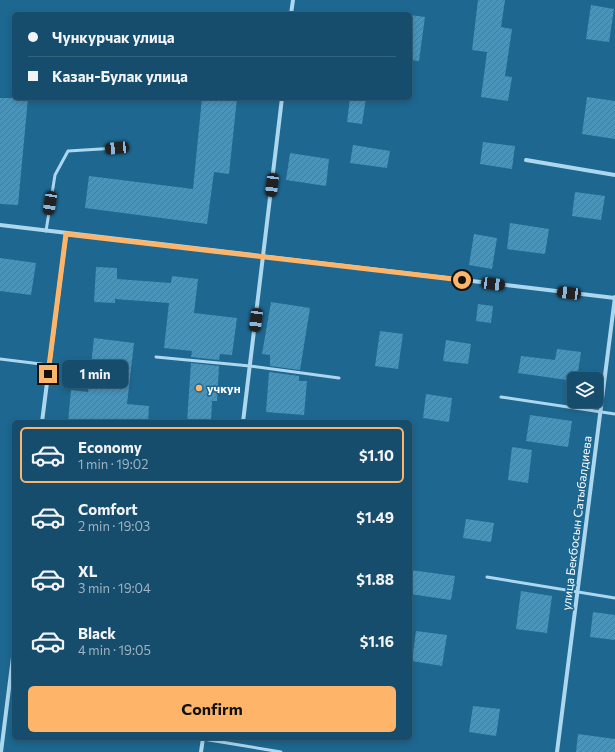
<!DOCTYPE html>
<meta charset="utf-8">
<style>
:root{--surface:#164d6c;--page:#235774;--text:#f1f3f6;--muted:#9eb4c2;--line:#35647f;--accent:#feb56a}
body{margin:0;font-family:Commissioner,sans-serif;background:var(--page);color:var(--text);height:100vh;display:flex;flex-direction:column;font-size:15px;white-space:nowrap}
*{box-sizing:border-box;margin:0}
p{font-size:13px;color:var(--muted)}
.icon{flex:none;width:22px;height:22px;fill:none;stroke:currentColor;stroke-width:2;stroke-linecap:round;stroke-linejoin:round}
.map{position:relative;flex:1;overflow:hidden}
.panel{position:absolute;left:12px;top:420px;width:400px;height:320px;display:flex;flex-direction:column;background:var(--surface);border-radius:6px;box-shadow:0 2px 6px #0003,0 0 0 1px var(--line)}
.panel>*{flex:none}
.guide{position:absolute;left:12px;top:12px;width:400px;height:88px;border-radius:6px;box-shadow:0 2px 6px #0003,0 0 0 1px var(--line);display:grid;align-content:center;height:88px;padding:0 16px;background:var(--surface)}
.tools{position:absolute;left:567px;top:372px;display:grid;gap:8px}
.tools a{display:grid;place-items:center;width:36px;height:36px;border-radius:6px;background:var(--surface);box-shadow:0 2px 6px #0003,0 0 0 1px var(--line);font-size:20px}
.end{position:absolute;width:18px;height:18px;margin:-9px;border:5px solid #feb56a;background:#111;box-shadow:0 0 0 2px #111}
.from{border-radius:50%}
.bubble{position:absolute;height:28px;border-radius:6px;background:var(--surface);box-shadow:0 2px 6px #0003,0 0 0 1px var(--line);font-size:13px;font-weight:700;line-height:28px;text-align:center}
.car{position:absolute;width:12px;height:24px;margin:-12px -6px;border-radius:5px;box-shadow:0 0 3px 1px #0007;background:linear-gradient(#222 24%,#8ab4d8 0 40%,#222 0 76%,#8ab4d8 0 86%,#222 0)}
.guide b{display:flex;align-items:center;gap:14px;height:38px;font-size:15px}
.guide b+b{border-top:1px solid var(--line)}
.guide i{width:10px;height:10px;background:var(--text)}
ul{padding:7px 0 0;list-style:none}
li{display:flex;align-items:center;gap:12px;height:56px;margin:0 8px 6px;padding:0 8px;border:2px solid transparent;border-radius:6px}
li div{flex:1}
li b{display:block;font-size:15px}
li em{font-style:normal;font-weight:700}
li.on{border-color:var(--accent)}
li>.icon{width:36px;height:36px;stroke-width:1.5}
.cta{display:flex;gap:8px;margin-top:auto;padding:8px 16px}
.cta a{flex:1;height:46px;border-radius:6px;background:var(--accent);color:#111;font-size:16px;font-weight:700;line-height:46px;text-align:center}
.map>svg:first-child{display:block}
.building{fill:url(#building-hatch)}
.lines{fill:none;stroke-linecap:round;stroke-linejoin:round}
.lane{stroke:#acd7ee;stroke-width:3}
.street{stroke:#acd7ee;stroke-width:4}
.route{stroke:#feb56a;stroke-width:5}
.poi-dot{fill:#feb56a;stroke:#1d6790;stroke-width:1.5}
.labels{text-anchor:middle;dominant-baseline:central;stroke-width:3;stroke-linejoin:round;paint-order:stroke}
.poi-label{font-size:12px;font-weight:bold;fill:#fff;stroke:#1d6790;text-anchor:start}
.street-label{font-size:12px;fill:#fff;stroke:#1d6790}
</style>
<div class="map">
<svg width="615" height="752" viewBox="0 0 615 752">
<defs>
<pattern id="building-hatch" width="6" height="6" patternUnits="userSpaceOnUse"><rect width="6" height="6" fill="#4a93b9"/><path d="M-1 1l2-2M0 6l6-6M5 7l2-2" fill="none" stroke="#4b7a93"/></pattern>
</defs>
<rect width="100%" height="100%" fill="#1d6790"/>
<path class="building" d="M478 0H505L501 27 512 29 505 76 512 77 508 101 481 97 487 52 472 50Z
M591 5 614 9 609 42 586 39Z
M410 15 425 17 419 61 410 60Z
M587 97 615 101V139L582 134Z
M0 98H28L18 205 0 204Z
M202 98H237L229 174 214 172 207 224 85 208 89 176 193 189Z
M350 98H366L362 124 347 122Z
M483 142 515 146 512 169 480 164Z
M353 145 390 151 387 168 350 163Z
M290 153 329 159 326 186 286 180Z
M575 192 605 196 601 220 572 216Z
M510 223 549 229 545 254 507 249Z
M474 234 497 238 492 269 469 265Z
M0 258 36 263 31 295 0 291Z
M96 267 117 268V279L171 283 172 276 198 279 194 313 237 318 232 355 220 354 219 360 191 357 192 351 164 348 169 303 115 299V303L94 302Z
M271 302 310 308 300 370 270 366V355L262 354Z
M478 304 493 306 491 323 476 321Z
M380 331 403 334 398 369 375 366Z
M94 338 134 343 127 404 149 406 148 422H68L71 390 88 392Z
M446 340 471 344 468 364 443 361Z
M557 349 581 352 577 379H574V381L518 373 521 356 555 360Z
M191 363 219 366 217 401H212L211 422H187Z
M269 372 299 376V381H307L304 415 266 412Z
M426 394 452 398 449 422 423 418Z
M530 415 572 421 568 447 526 441Z
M512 447 532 450 528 483 508 480Z
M466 519 494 523 491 542 463 538Z
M410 570 455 576 451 600 410 594Z
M521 591 552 596 547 633 516 629Z
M593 612 615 615V640L590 637Z
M416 631 447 635 442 666 412 661Z
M473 706 500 709 496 736 469 732Z
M578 734 615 739V752H576Z"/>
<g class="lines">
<path class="lane" d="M46 231 55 175 68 151 117 148
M156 357 250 366 339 378
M0 359 49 365
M501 397 615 414
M487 577 615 598
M197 738 281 752"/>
<path class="street" d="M291 14 293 0
M526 160 615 175
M0 225 615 298
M42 422 66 234
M243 422 282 98
M1 752 14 649
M201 752 203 738
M557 752 615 297"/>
</g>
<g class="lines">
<path class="route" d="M48 374 66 234 462 280"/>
</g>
<circle class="poi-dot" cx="199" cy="388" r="4"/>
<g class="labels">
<g class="poi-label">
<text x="207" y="388">учкун</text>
</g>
<g class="street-label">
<text transform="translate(576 523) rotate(-83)">улица Бекбосын Сатыбалдиева</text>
</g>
</g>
</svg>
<div class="tools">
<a><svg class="icon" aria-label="layers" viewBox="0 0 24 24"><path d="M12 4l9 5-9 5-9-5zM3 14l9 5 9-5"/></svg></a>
</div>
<i class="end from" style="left:462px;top:280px"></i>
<i class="end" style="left:48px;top:374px"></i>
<div class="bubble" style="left:62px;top:360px;width:66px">1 min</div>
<i class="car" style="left:117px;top:148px;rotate:265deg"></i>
<i class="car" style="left:272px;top:185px;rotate:187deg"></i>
<i class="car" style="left:50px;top:203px;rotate:189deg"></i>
<i class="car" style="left:493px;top:284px;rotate:97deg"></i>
<i class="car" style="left:569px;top:293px;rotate:277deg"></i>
<i class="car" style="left:256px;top:320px;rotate:187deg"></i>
<div class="guide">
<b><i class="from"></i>Чункурчак улица</b>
<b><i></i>Казан-Булак улица</b>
</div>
<section class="panel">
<ul>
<li class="on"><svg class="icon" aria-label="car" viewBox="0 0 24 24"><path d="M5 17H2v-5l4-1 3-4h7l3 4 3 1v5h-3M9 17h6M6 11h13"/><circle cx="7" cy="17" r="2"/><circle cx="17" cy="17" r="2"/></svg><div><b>Economy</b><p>1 min · 19:02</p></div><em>$1.10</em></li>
<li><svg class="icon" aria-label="car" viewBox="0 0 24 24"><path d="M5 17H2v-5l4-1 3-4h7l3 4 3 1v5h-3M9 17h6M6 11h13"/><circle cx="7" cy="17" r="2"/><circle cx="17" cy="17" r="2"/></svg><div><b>Comfort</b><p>2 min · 19:03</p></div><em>$1.49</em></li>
<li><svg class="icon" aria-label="car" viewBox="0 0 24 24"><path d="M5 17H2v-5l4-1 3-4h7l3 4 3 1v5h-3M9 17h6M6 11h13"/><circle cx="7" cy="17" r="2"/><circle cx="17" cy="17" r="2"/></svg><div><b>XL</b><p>3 min · 19:04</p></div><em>$1.88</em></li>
<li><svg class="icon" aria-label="car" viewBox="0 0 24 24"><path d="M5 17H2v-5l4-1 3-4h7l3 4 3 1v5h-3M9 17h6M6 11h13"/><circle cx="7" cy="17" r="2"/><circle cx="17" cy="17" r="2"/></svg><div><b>Black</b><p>4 min · 19:05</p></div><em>$1.16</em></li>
</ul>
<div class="cta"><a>Confirm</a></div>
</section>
</div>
